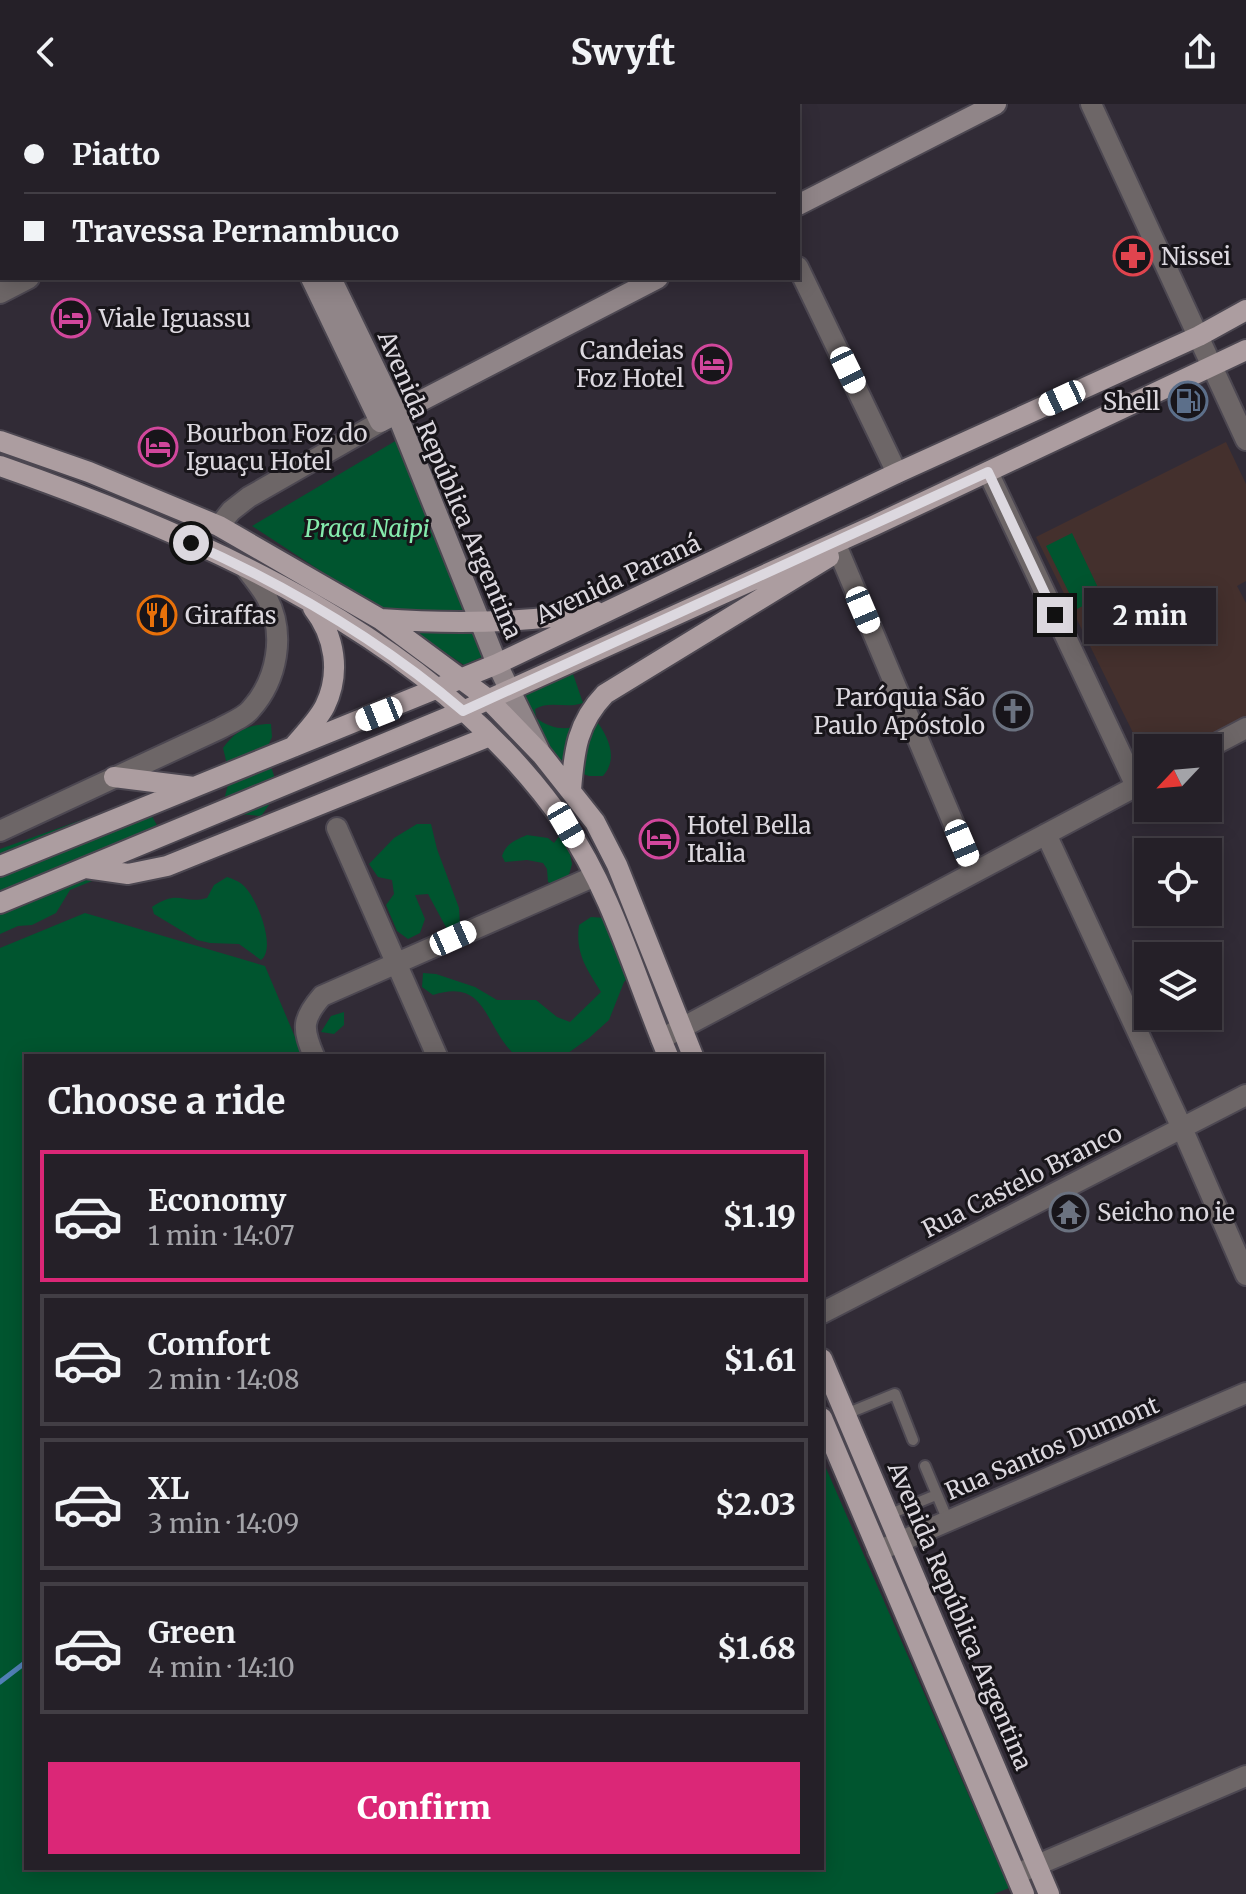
<!DOCTYPE html>
<meta charset="utf-8">
<style>
:root{--surface:#252028;--page:#312d34;--text:#f1f3f6;--muted:#a3a3a8;--line:#423e45;--accent:#db2777}
body{margin:0;font-family:Merriweather,serif;background:var(--page);color:var(--text);height:100vh;display:flex;flex-direction:column;font-size:30px;white-space:nowrap}
*{box-sizing:border-box;margin:0}
p{font-size:26px;color:var(--muted)}
.icon{flex:none;width:44px;height:44px;fill:none;stroke:currentColor;stroke-width:2;stroke-linecap:round;stroke-linejoin:round}
.map{position:relative;flex:1;overflow:hidden}
.panel{position:absolute;left:24px;top:950px;width:800px;height:816px;display:flex;flex-direction:column;background:var(--surface);border-radius:0px;box-shadow:0 4px 20px #0003,0 0 0 2px var(--line)}
.panel>*{flex:none}
.banner{position:absolute;left:0px;top:0px;width:800px;height:176px;box-shadow:0 4px 20px #0003,0 0 0 2px var(--line);display:grid;align-content:center;height:176px;padding:0 24px;background:var(--surface)}
.needle{width:52px;rotate:244deg}
.fabs{position:absolute;left:1134px;top:630px;display:grid;gap:16px}
.fabs a{display:grid;place-items:center;width:88px;height:88px;border-radius:0px;background:var(--surface);box-shadow:0 4px 20px #0003,0 0 0 2px var(--line);font-size:40px}
.end{position:absolute;width:36px;height:36px;margin:-18px;border:10px solid #dcd8df;background:#111;box-shadow:0 0 0 4px #111}
.from{border-radius:50%}
.bubble{position:absolute;height:56px;border-radius:0px;background:var(--surface);box-shadow:0 4px 20px #0003,0 0 0 2px var(--line);font-size:26px;font-weight:800;line-height:56px;text-align:center}
.car{position:absolute;width:24px;height:48px;margin:-24px -12px;border-radius:10px;box-shadow:0 0 6px 2px #0007;background:linear-gradient(#fff 24%,#345 0 40%,#fff 0 76%,#345 0 86%,#fff 0)}
.banner b{display:flex;align-items:center;gap:28px;height:76px;font-size:30px}
.banner b+b{border-top:2px solid var(--line)}
.banner i{width:20px;height:20px;background:var(--text)}
ul{padding:0;list-style:none}
li{display:flex;align-items:center;gap:24px;height:132px;margin:0 16px 12px;padding:0 8px;border:4px solid var(--line);border-radius:0px}
li div{flex:1}
li b{display:block;font-size:30px}
li em{font-style:normal;font-weight:800}
li.selected{border-color:var(--accent)}
li>.icon{width:72px;height:72px;stroke-width:1.5}
h2{padding:0 24px;font-size:36px;line-height:96px}
.cta{display:flex;gap:16px;margin-top:auto;padding:16px 24px}
.cta a{flex:1;height:92px;border-radius:0px;background:var(--accent);color:#fff;font-size:32px;font-weight:800;line-height:92px;text-align:center}
header{display:flex;justify-content:space-between;align-items:center;height:104px;padding:0 24px;background:var(--surface);font-size:36px;font-weight:800}
.map>svg:first-child{display:block}
.industrial{fill:#44302b}
.education{fill:#44302d}
.green{fill:#00552f}
.lines{fill:none;stroke-linecap:round;stroke-linejoin:round}
.stream{stroke:#5180b7;stroke-width:5}
.lane-casing{stroke:#4c4751;stroke-width:14}
.street-casing{stroke:#4c4751;stroke-width:24}
.secondary-casing{stroke:#4c4751;stroke-width:24}
.primary-casing{stroke:#4c4751;stroke-width:24}
.lane{stroke:#6d6667;stroke-width:10}
.street{stroke:#6d6667;stroke-width:20}
.secondary{stroke:#908588;stroke-width:20}
.primary{stroke:#ac9da0;stroke-width:20}
.route{stroke:#dcd8df;stroke-width:10}
.labels{text-anchor:middle;dominant-baseline:central;stroke-width:6;stroke-linejoin:round;paint-order:stroke}
.poi-label{font-size:24px;fill:#dcd8df;stroke:#18151a;text-anchor:start}
.street-label{font-size:24px;fill:#dcd8df;stroke:#18151a}
.park-label{font-size:24px;font-style:italic;fill:#85ebad;stroke:#18151a}
</style>
<header><svg class="icon" aria-label="back" viewBox="0 0 24 24"><path d="M15 5l-7 7 7 7"/></svg>Swyft<svg class="icon" aria-label="share" viewBox="0 0 24 24"><path d="M12 15V3M7 8l5-5 5 5M5 13v7h14v-7"/></svg></header>
<div class="map">
<svg width="1246" height="1790" viewBox="0 0 1246 1790">
<rect width="100%" height="100%" fill="#312b36"/>
<path class="industrial" d="M35 0H208L209 2H36Z"/>
<path class="education" d="M1226 338 1246 380V477L1237 482 1246 499V616L1192 644H1148V659L1036 433Z"/>
<path class="green" d="M397 336 487 551 464 561 252 422Z
M1072 429 1102 492 1077 505 1046 442Z
M571 564 583 599C567 605 550 596 535 605L536 614C557 629 574 626 595 615 608 632 619 654 603 672H589L557 661 524 597 526 588Z
M271 620 272 633 266 646C274 680 286 680 261 712L238 710 224 696 230 673 223 644C236 626 249 620 271 620Z
M118 703H147L159 725 119 766 70 786 56 809 32 821 18 822 0 830V745Z
M417 720H431L437 745 459 804 460 821 448 827 428 790 415 791 425 815 420 829 408 835 397 827 386 801 394 790 392 776 378 773 369 760 394 734Z
M527 731 548 734 554 739 560 731 566 732 572 760 568 774 555 781 548 778 547 765 543 759 527 756 505 758 502 752C506 739 516 736 527 731Z
M227 773C233 775 239 777 244 782 257 794 277 844 261 856L239 840 210 839 197 836 154 810 152 803C179 784 183 801 207 794L214 781Z
M612 773 646 846 643 859 624 878 609 916 589 934 564 952H516C484 924 488 873 433 891L422 883 423 869 436 870 475 883 497 896H536L557 913 570 918 601 888C587 865 575 850 579 821L591 813 606 814 608 778Z
M85 809 265 862 303 952H26V1764H822V1355L1009 1784 994 1790H0V844Z
M344 908V921L334 930 321 928 331 912Z"/>
<g class="lines">
<path class="stream" d="M0 1578 26 1558"/>
<defs>
<path id="lane" d="M846 1310 895 1290 913 1336
M925 1362 948 1417
M888 1411 936 1391"/>
<path id="street" d="M722 0V2
M1091 0 1246 336
M365 2 369 0
M798 163 897 369
M0 189 29 174
M988 368 1136 682
M219 422 231 407 249 393 380 318
M839 448 974 768
M1208 644 1246 624
M337 724 437 952
M0 727 219 625C229 619 244 614 251 605 277 576 286 530 267 494 261 483 252 473 245 463
M1046 730 1182 1024 1246 1171
M661 935 1148 676
M314 952C302 924 302 915 322 892L595 772
M822 1209 1246 991
M878 1447 1246 1289
M1016 1770 1246 1672"/>
<path id="secondary" d="M230 0 231 2
M249 0 250 2
M798 101 996 0
M311 174 380 318 658 174
M331 174 397 310 497 560 539 646"/>
<path id="primary" d="M0 337 89 368 219 422 380 515 488 595 542 651 595 718 617 761 693 952
M0 362C204 433 438 536 565 720 612 788 636 876 668 952
M380 515C452 520 523 520 595 507
M293 643C304 630 318 616 325 602 341 569 335 532 313 504
M114 673 194 683
M571 686C574 647 577 619 605 590L829 453
M0 762 497 560 897 369 1199 232 1246 206
M86 764 128 770 167 762 490 632
M0 799 463 607 875 421 1246 246
M822 1255 1049 1790
M822 1314 1024 1790"/>
</defs>
<use href="#lane" class="lane-casing"/>
<use href="#street" class="street-casing"/>
<use href="#secondary" class="secondary-casing"/>
<use href="#primary" class="primary-casing"/>
<use href="#lane" class="lane"/>
<use href="#street" class="street"/>
<use href="#secondary" class="secondary"/>
<use href="#primary" class="primary"/>
</g>
<g class="lines">
<path class="route" d="M191 439C289 483 381 537 463 607L988 368 1055 511"/>
</g>
<defs>
<symbol id="pharmacy-ring" viewBox="-11 -11 22 22"><circle r="9.5" fill="#18151a" stroke="#e0444e" stroke-width="1.5"/><path d="M-2-6h4v4h4v4h-4v4h-4v-4h-4v-4h4Z" fill="#e0444e"/></symbol>
<symbol id="hotel-ring" viewBox="-11 -11 22 22"><circle r="9.5" fill="#18151a" stroke="#d1479c" stroke-width="1.5"/><path d="M-6-4.5h1.5V1H6V5H4.5V3h-9V5H-6ZM-4 0a1.8 1.8 0 1 1 3.6 0ZM.5 0V-2.5h3Q6-2.5 6 0Z" fill="#d1479c"/></symbol>
<symbol id="fuel-ring" viewBox="-11 -11 22 22"><circle r="9.5" fill="#18151a" stroke="#5c6f8a" stroke-width="1.5"/><path d="M-5.5-6h7V0h2V4h1.3V-2.5L3-4.5l.8-.8L6-3V5H2.5V1h-1V6h-7ZM-4.2-4.7v3.2H.2V-4.7Z" fill="#5c6f8a"/></symbol>
<symbol id="restaurant-ring" viewBox="-11 -11 22 22"><circle r="9.5" fill="#18151a" stroke="#e8710a" stroke-width="1.5"/><path d="M-5-6h1v4h1v-4h1v4h1v-4h1v5L-1.5 .5V6h-2V.5L-5-1ZM5-6V6H3V1.5H1.5Q1.5-4 5-6Z" fill="#e8710a"/></symbol>
<symbol id="church-ring" viewBox="-11 -11 22 22"><circle r="9.5" fill="#18151a" stroke="#6b7280" stroke-width="1.5"/><path d="M-1.2-6h2.4v3.5h3.3v2.4h-3.3V6h-2.4V-.1h-3.3v-2.4h3.3Z" fill="#6b7280"/></symbol>
<symbol id="temple-ring" viewBox="-11 -11 22 22"><circle r="9.5" fill="#18151a" stroke="#6b7280" stroke-width="1.5"/><path d="M0-6L5-2H3V0L6.5 2.5H4V6H1.5V3h-3V6H-4V2.5H-6.5L-3 0V-2H-5Z" fill="#6b7280"/></symbol>
</defs>
<g fill-rule="evenodd">
<use href="#pharmacy-ring" x="1111" y="130" width="44" height="44"/>
<use href="#hotel-ring" x="49" y="192" width="44" height="44"/>
<use href="#hotel-ring" x="690" y="238" width="44" height="44"/>
<use href="#fuel-ring" x="1166" y="275" width="44" height="44"/>
<use href="#hotel-ring" x="136" y="321" width="44" height="44"/>
<use href="#restaurant-ring" x="135" y="489" width="44" height="44"/>
<use href="#church-ring" x="991" y="585" width="44" height="44"/>
<use href="#hotel-ring" x="637" y="713" width="44" height="44"/>
<use href="#temple-ring" x="1047" y="1086" width="44" height="44"/>
</g>
<g class="labels">
<g class="poi-label">
<text x="1161" y="152">Nissei</text>
<text x="99" y="214">Viale Iguassu</text>
<text x="684" y="246" text-anchor="end">Candeias<tspan x="684" dy="28">Foz Hotel</tspan></text>
<text x="1160" y="297" text-anchor="end">Shell</text>
<text x="186" y="329">Bourbon Foz do<tspan x="186" dy="28">Iguaçu Hotel</tspan></text>
<text x="185" y="511">Giraffas</text>
<text x="985" y="593" text-anchor="end">Paróquia São<tspan x="985" dy="28">Paulo Apóstolo</tspan></text>
<text x="687" y="721">Hotel Bella<tspan x="687" dy="28">Italia</tspan></text>
<text x="1097" y="1108">Seicho no ie</text>
</g>
<g class="street-label">
<text transform="translate(450 381) rotate(67)">Avenida República Argentina</text>
<text transform="translate(618 475) rotate(-25)">Avenida Paraná</text>
<text transform="translate(1022 1077) rotate(-27)">Rua Castelo Branco</text>
<text transform="translate(1052 1344) rotate(-23)">Rua Santos Dumont</text>
<text transform="translate(960 1512) rotate(67)">Avenida República Argentina</text>
</g>
<g class="park-label">
<text x="367" y="424">Praça Naipi</text>
</g>
</g>
</svg>
<div class="fabs">
<a><svg class="needle" viewBox="-14 -14 28 28"><path d="M0-13l5 13h-10z" fill="#e53935"/><path d="M0 13l5-13h-10z" fill="#a3a3a8"/></svg></a>
<a><svg class="icon" aria-label="locate" viewBox="0 0 24 24"><circle cx="12" cy="12" r="6"/><path d="M12 2v4M12 18v4M2 12h4M18 12h4"/></svg></a>
<a><svg class="icon" aria-label="layers" viewBox="0 0 24 24"><path d="M12 4l9 5-9 5-9-5zM3 14l9 5 9-5"/></svg></a>
</div>
<i class="end from" style="left:191px;top:439px"></i>
<i class="end" style="left:1055px;top:511px"></i>
<div class="bubble" style="left:1084px;top:484px;width:132px">2 min</div>
<i class="car" style="left:848px;top:266px;rotate:154deg"></i>
<i class="car" style="left:1062px;top:294px;rotate:245deg"></i>
<i class="car" style="left:863px;top:506px;rotate:157deg"></i>
<i class="car" style="left:379px;top:610px;rotate:248deg"></i>
<i class="car" style="left:566px;top:721px;rotate:150deg"></i>
<i class="car" style="left:962px;top:739px;rotate:157deg"></i>
<i class="car" style="left:453px;top:834px;rotate:66deg"></i>
<div class="banner">
<b><i class="from"></i>Piatto</b>
<b><i></i>Travessa Pernambuco</b>
</div>
<section class="panel">
<h2>Choose a ride</h2>
<ul>
<li class="selected"><svg class="icon" aria-label="car" viewBox="0 0 24 24"><path d="M5 17H2v-5l4-1 3-4h7l3 4 3 1v5h-3M9 17h6M6 11h13"/><circle cx="7" cy="17" r="2"/><circle cx="17" cy="17" r="2"/></svg><div><b>Economy</b><p>1 min · 14:07</p></div><em>$1.19</em></li>
<li><svg class="icon" aria-label="car" viewBox="0 0 24 24"><path d="M5 17H2v-5l4-1 3-4h7l3 4 3 1v5h-3M9 17h6M6 11h13"/><circle cx="7" cy="17" r="2"/><circle cx="17" cy="17" r="2"/></svg><div><b>Comfort</b><p>2 min · 14:08</p></div><em>$1.61</em></li>
<li><svg class="icon" aria-label="car" viewBox="0 0 24 24"><path d="M5 17H2v-5l4-1 3-4h7l3 4 3 1v5h-3M9 17h6M6 11h13"/><circle cx="7" cy="17" r="2"/><circle cx="17" cy="17" r="2"/></svg><div><b>XL</b><p>3 min · 14:09</p></div><em>$2.03</em></li>
<li><svg class="icon" aria-label="car" viewBox="0 0 24 24"><path d="M5 17H2v-5l4-1 3-4h7l3 4 3 1v5h-3M9 17h6M6 11h13"/><circle cx="7" cy="17" r="2"/><circle cx="17" cy="17" r="2"/></svg><div><b>Green</b><p>4 min · 14:10</p></div><em>$1.68</em></li>
</ul>
<div class="cta"><a>Confirm</a></div>
</section>
</div>
